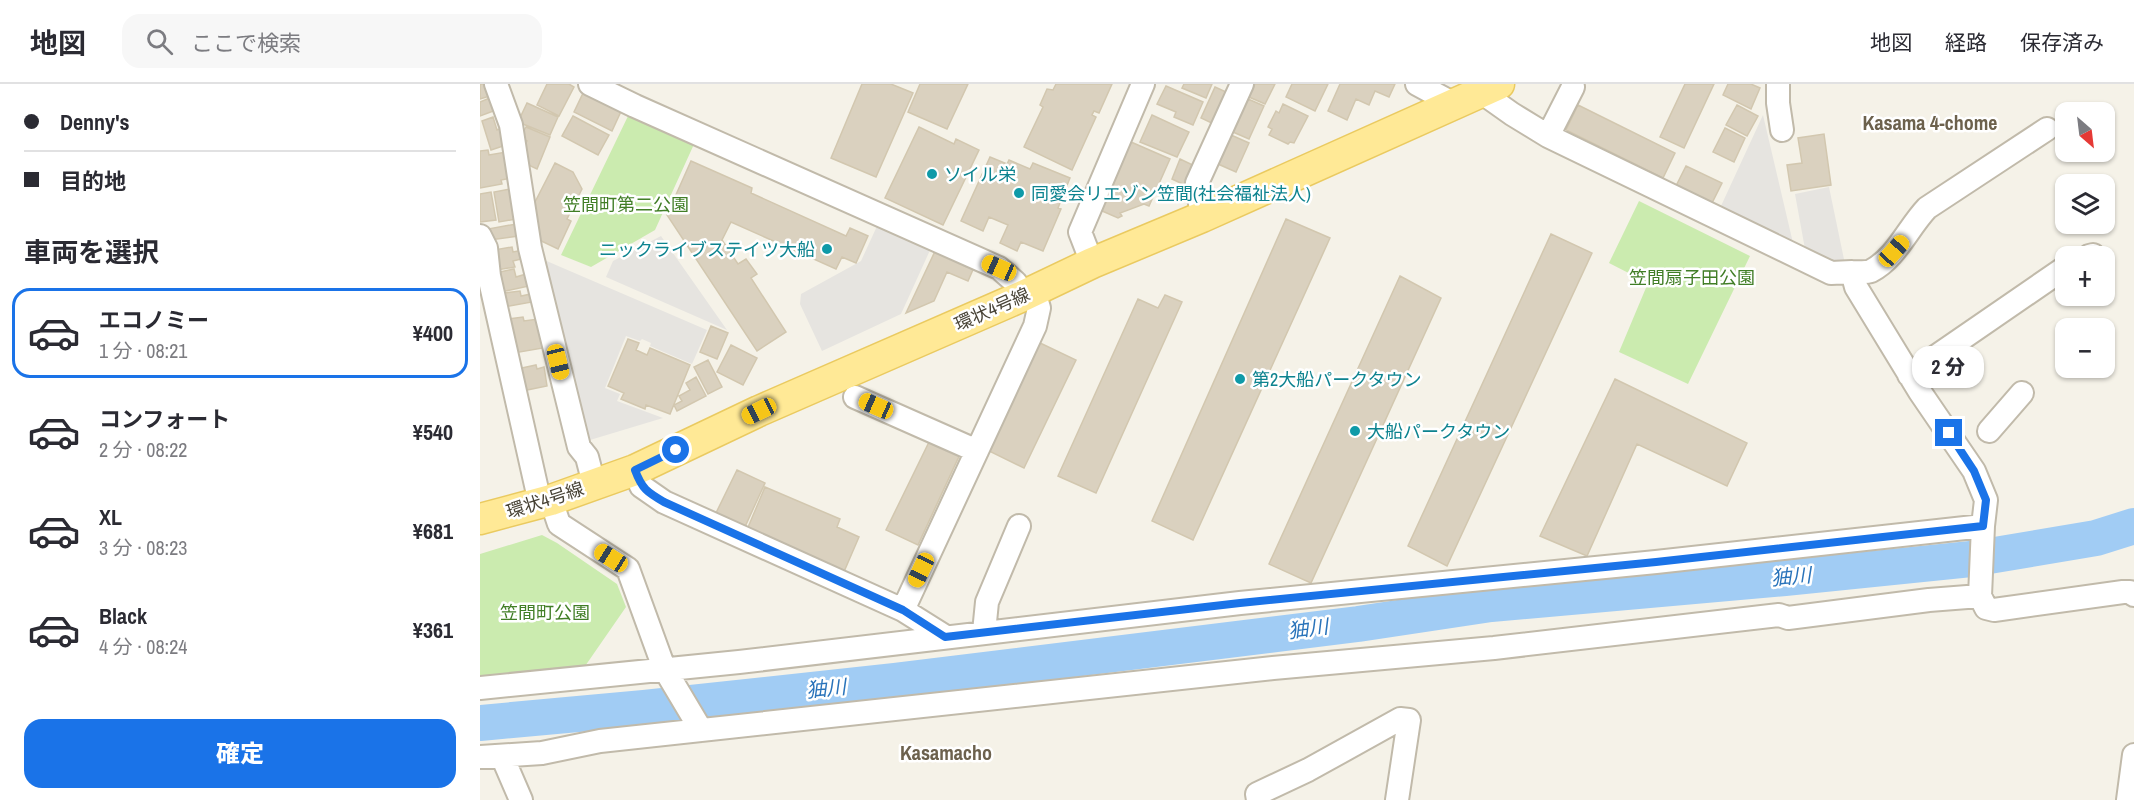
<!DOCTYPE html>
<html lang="ja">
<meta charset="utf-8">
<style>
:root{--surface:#fff;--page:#f7f7f7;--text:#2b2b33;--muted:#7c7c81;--line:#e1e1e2;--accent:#1a73e8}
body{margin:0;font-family:"Archivo Narrow","Noto Sans JP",sans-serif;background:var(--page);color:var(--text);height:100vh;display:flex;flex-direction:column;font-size:22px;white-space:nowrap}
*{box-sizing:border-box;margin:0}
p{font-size:20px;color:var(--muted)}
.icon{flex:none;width:33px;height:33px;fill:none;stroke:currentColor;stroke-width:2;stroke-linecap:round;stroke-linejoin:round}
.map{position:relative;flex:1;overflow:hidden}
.sheet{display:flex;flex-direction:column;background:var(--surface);width:480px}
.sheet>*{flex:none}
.top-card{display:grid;align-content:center;height:132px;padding:0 24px;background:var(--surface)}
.needle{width:39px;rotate:152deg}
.tools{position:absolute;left:1575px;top:18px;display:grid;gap:12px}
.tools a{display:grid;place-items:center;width:60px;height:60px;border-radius:12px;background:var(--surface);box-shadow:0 2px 4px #0004;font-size:30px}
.end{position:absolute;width:27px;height:27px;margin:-14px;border:8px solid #1a73e8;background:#fff;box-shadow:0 0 0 3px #fff}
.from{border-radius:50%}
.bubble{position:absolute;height:42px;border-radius:18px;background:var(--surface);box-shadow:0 2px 4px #0004;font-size:20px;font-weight:800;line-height:42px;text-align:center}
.car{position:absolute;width:18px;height:36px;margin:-18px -9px;border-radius:8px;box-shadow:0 0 4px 2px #0007;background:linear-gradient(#f5c518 24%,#345 0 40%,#f5c518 0 76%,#345 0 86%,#f5c518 0)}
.top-card b{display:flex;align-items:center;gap:21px;height:57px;font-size:22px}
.top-card b+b{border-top:2px solid var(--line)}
.top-card i{width:15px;height:15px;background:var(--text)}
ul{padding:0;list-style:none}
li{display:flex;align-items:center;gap:18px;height:90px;margin:0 12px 9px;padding:0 12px;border:3px solid transparent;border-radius:18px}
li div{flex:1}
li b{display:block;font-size:22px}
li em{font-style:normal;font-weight:800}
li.current{border-color:var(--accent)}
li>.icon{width:54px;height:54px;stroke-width:1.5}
h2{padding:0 24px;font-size:27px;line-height:72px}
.button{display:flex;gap:12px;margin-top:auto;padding:12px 24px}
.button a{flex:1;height:69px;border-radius:18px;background:var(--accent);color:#fff;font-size:24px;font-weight:800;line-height:69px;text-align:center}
header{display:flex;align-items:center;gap:36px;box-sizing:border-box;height:84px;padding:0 30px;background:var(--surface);border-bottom:2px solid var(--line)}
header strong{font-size:28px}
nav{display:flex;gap:33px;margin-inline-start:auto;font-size:21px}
.search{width:420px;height:54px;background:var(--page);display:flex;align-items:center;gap:15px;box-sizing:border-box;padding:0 21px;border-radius:18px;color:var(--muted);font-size:22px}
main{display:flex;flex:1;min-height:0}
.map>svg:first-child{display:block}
.green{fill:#cbebaf}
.parking{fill:#e6e4e0}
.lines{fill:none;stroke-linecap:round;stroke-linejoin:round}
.river{stroke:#a1ccf4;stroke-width:36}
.building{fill:#dad1bf;stroke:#d2c7af;stroke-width:1.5}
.minor-casing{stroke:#c1baaa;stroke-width:26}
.major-casing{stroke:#eaca60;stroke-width:33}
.minor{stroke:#fff;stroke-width:22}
.major{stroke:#ffe996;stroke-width:30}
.route{stroke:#1a73e8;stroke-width:8}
.culture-dot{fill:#0f9aa8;stroke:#fff;stroke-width:2}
.labels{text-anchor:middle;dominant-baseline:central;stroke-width:5;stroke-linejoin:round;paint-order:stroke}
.culture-label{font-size:18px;fill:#0d838f;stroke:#fff;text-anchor:start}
.park-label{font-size:18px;fill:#417e26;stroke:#fff}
.street-label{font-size:18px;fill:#484336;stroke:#fff}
.neighbourhood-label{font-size:20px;font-weight:bold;fill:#6c614d;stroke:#fff}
.water-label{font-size:20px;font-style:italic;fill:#2973ba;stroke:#fff}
</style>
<header>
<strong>地図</strong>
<div class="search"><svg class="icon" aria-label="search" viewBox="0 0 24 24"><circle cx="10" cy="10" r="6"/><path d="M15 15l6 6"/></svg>ここで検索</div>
<nav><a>地図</a><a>経路</a><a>保存済み</a></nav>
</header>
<main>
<section class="sheet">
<div class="top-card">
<b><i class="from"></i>Denny's</b>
<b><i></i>目的地</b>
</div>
<h2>車両を選択</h2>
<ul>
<li class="current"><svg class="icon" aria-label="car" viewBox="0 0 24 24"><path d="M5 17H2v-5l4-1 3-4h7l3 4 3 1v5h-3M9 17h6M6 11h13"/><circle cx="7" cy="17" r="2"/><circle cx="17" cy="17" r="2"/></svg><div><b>エコノミー</b><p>1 分 · 08:21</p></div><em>¥400</em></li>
<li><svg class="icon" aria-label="car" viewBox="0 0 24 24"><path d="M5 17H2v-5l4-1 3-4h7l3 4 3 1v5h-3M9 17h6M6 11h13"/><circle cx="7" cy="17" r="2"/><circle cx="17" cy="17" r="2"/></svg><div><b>コンフォート</b><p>2 分 · 08:22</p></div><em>¥540</em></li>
<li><svg class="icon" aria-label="car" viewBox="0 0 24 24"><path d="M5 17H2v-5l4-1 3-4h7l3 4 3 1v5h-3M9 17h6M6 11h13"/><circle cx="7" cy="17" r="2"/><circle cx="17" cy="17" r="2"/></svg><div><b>XL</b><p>3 分 · 08:23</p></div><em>¥681</em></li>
<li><svg class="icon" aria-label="car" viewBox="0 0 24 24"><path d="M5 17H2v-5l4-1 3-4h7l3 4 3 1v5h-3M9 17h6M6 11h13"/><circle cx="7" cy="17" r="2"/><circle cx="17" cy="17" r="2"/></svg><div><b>Black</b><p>4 分 · 08:24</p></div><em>¥361</em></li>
</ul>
<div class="button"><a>確定</a></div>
</section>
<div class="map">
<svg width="1654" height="716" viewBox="0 0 1654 716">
<rect width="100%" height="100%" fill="#f5f2e8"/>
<path class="green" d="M149 30 215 58 175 146 111 183 81 171Z
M1159 117 1270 172 1208 300 1139 268 1168 199 1129 179Z
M62 451 77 459 137 500 146 523 101 588 0 596V470Z"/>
<path class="parking" d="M1283 31 1313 159 1241 122Z
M1349 103 1366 185 1325 165 1315 110Z
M398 140 451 164 421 230 342 267 320 220 321 210 381 177Z
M181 152 247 246 126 193 133 177Z
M55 172 227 246 212 280 170 262 171 259 162 255 160 257 146 252 125 304 140 310 137 317 183 334 110 356Z"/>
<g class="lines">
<path class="river" d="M0 639 164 624 415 597 878 540 1011 520 1305 494 1491 475 1616 454 1654 442"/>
</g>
<path class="building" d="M0 0H9L10 12 0 15Z
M67 0H89L94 3 79 32 57 21Z
M382 0H411L433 9 396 93 351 74Z
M440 0H488L467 45 428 28Z
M576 0H632L619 29 614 27 612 31 616 33 592 86 544 63 563 23 560 21 567 5 573 6Z
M704 0H732L726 14 702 4Z
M775 0H795L785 20 769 13Z
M812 0H848L835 27 806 13Z
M860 0H915L909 13 895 7 889 21 876 15 867 36 848 27Z
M1205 0H1234L1204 64 1180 53Z
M1248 0H1271L1280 4 1271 25 1243 11Z
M686 2 723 18 713 41 694 33 696 28 677 20Z
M735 3 755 12 740 43 721 34Z
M105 5 143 23 132 47 94 28Z
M12 13 16 26 0 32V18Z
M768 15 784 22 769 55 753 48Z
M47 19 78 33 70 51 38 38Z
M803 20 828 32 814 59 810 58 808 60 789 51 792 45 788 43 796 27 799 29Z
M1098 21 1195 69 1183 94 1086 46Z
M1257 21 1278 32 1267 52 1246 41Z
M672 31 709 48 697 73 660 58Z
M93 32 129 51 118 71 82 52Z
M13 33 17 46 21 44 26 61 11 66 2 37Z
M46 43 70 53 57 85 42 78 47 67 43 65 47 57 40 54Z
M439 43 474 60 476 55 499 66 463 141 405 114Z
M1245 44 1265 54 1254 78 1233 68Z
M1344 50 1351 101 1311 107 1307 81 1322 79 1318 54Z
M751 51 769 59 756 88 738 80Z
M651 58 690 75 669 122 664 120 640 129 642 132 638 134 620 126Z
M8 66 9 71 26 68 31 94 21 96 22 100 0 104V67Z
M510 73 527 80 529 76 550 85 553 79 590 94 578 124 581 125 563 167 541 158 537 167 520 159 528 141 509 133 503 147 481 137Z
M700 75 719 84 707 102 692 95Z
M211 77 272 104 271 109 366 152 370 144 388 152 376 179 362 173 356 185 251 138 242 156 258 180 266 175 277 190 271 194 306 248 277 267 187 131Z
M75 79 93 88 102 105 87 135 91 137 78 165 53 153 52 124Z
M1206 82 1242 99 1232 119 1196 102Z
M30 105 36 135 19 138 14 108Z
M11 108 16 136 0 138V110Z
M806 135 850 154 713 456 672 437Z
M36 140 38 152 10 156 8 145Z
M1071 150 1112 169 967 482 928 462Z
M32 163 33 168 44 166 45 174 33 177 35 183 17 186 14 166Z
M457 163 495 181 488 197 467 188 454 217 426 229Z
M34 185 36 193 46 190 49 202 21 208 18 196 22 195 20 188Z
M920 192 961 214 831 499 789 480Z
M40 207 41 212 51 210 52 218 23 223 22 216 26 215 25 209Z
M685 211 702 218 616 409 578 392 658 215 678 224Z
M43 233 44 237 58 235 63 264 34 269 28 235Z
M231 242 248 249 237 275 220 268Z
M148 255 159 259 156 266 167 271 170 264 210 281 190 330 166 321 165 325 141 315 144 309 128 302Z
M558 258 596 276 544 384 507 366Z
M251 261 277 274 263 301 237 288Z
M228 276 242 303 228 310 214 283Z
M56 281 57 285 64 283 67 302 42 307 37 285Z
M216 293 226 312 197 327 194 321 202 317 199 312 210 306 206 299Z
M1135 295 1267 359 1247 402 1157 360 1107 472 1060 452Z
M451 354 481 368 438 461 406 446Z
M257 386 285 399 264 445 235 431Z
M285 403 360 435 357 443 379 453 363 490 266 448Z"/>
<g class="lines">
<defs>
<path id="minor" d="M16 0 31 41 50 164 99 363 107 373 114 400
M110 0 155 22 519 184 535 198 545 211
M937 0 974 20
M1298 0V19L1302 46
M1001 8 1032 30 1068 52 1351 189 1372 188 1376 203 1440 308 1494 387 1506 416 1503 442 1500 512 1506 524 1514 526 1643 508H1650L1654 511
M1068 52 1093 3
M722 133 717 99 762 0
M0 152 6 164 9 192 60 419
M1609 172 1613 171
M612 179 600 148 663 0
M1372 188C1378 188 1386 189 1391 187 1416 174 1428 144 1447 124L1567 45
M1429 291 1586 183
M375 313 497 367
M1509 347 1542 309
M155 386 161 402 184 418 423 526 555 242 559 224 554 207
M71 416 79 440 148 485 184 584 221 646
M423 526 466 553
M504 548 507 518 539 442
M0 604 259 578 760 519 1176 478 1503 442
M22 672 41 716
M0 673 62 669 120 657 793 584 1014 564 1299 531 1308 534 1449 516 1500 512
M778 716 777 710 828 686 920 635 929 636 917 716
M1648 716 1654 671"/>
<path id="major" d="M0 435 71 416 155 386 279 327 545 211 612 179 722 133 1019 0"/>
</defs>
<use href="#minor" class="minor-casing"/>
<use href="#major" class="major-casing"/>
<use href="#minor" class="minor"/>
<use href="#major" class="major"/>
</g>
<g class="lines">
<path class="route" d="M196 366 155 386C162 405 167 408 184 418L423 526 465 553 760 519 1176 478 1503 442 1506 416 1494 387 1469 349"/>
</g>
<g class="culture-dot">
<circle cx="452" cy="90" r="6"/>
<circle cx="539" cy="109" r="6"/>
<circle cx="347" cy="165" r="6"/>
<circle cx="760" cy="295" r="6"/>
<circle cx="875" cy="347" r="6"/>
</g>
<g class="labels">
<g class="culture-label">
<text x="464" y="90">ソイル栄</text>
<text x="551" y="109">同愛会リエゾン笠間(社会福祉法人)</text>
<text x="335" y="165" text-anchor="end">ニックライブステイツ大船</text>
<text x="772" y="295">第2大船パークタウン</text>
<text x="887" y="347">大船パークタウン</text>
</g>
<g class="park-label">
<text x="146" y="120">笠間町第二公園</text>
<text x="1212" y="193">笠間扇子田公園</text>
<text x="65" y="528">笠間町公園</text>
</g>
<g class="street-label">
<text transform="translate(512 225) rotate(-24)">環状4号線</text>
<text transform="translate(65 416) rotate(-18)">環状4号線</text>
</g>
<g class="neighbourhood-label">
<text x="1450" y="38">Kasama 4-chome</text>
<text x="466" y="668">Kasamacho</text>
</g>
<g class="water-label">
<text transform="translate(1311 492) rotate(-5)">㹨川</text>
<text transform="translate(828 544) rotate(-7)">㹨川</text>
<text transform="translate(346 604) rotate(-6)">㹨川</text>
</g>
</g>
</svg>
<div class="tools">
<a><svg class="needle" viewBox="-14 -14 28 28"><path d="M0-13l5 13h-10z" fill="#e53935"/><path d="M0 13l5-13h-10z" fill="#7c7c81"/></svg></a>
<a><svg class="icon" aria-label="layers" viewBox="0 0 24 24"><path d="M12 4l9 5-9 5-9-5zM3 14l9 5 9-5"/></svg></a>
<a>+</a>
<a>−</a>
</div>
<i class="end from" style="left:196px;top:366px"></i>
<i class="end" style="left:1469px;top:349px"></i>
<div class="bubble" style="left:1432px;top:262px;width:72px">2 分</div>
<i class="car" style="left:1414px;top:167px;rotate:42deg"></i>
<i class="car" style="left:519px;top:184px;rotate:294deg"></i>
<i class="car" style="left:78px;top:278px;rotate:166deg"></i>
<i class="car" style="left:396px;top:322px;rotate:294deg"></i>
<i class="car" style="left:279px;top:327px;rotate:244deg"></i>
<i class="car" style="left:131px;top:474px;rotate:302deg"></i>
<i class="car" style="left:441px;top:486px;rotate:205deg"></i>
</div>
</main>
